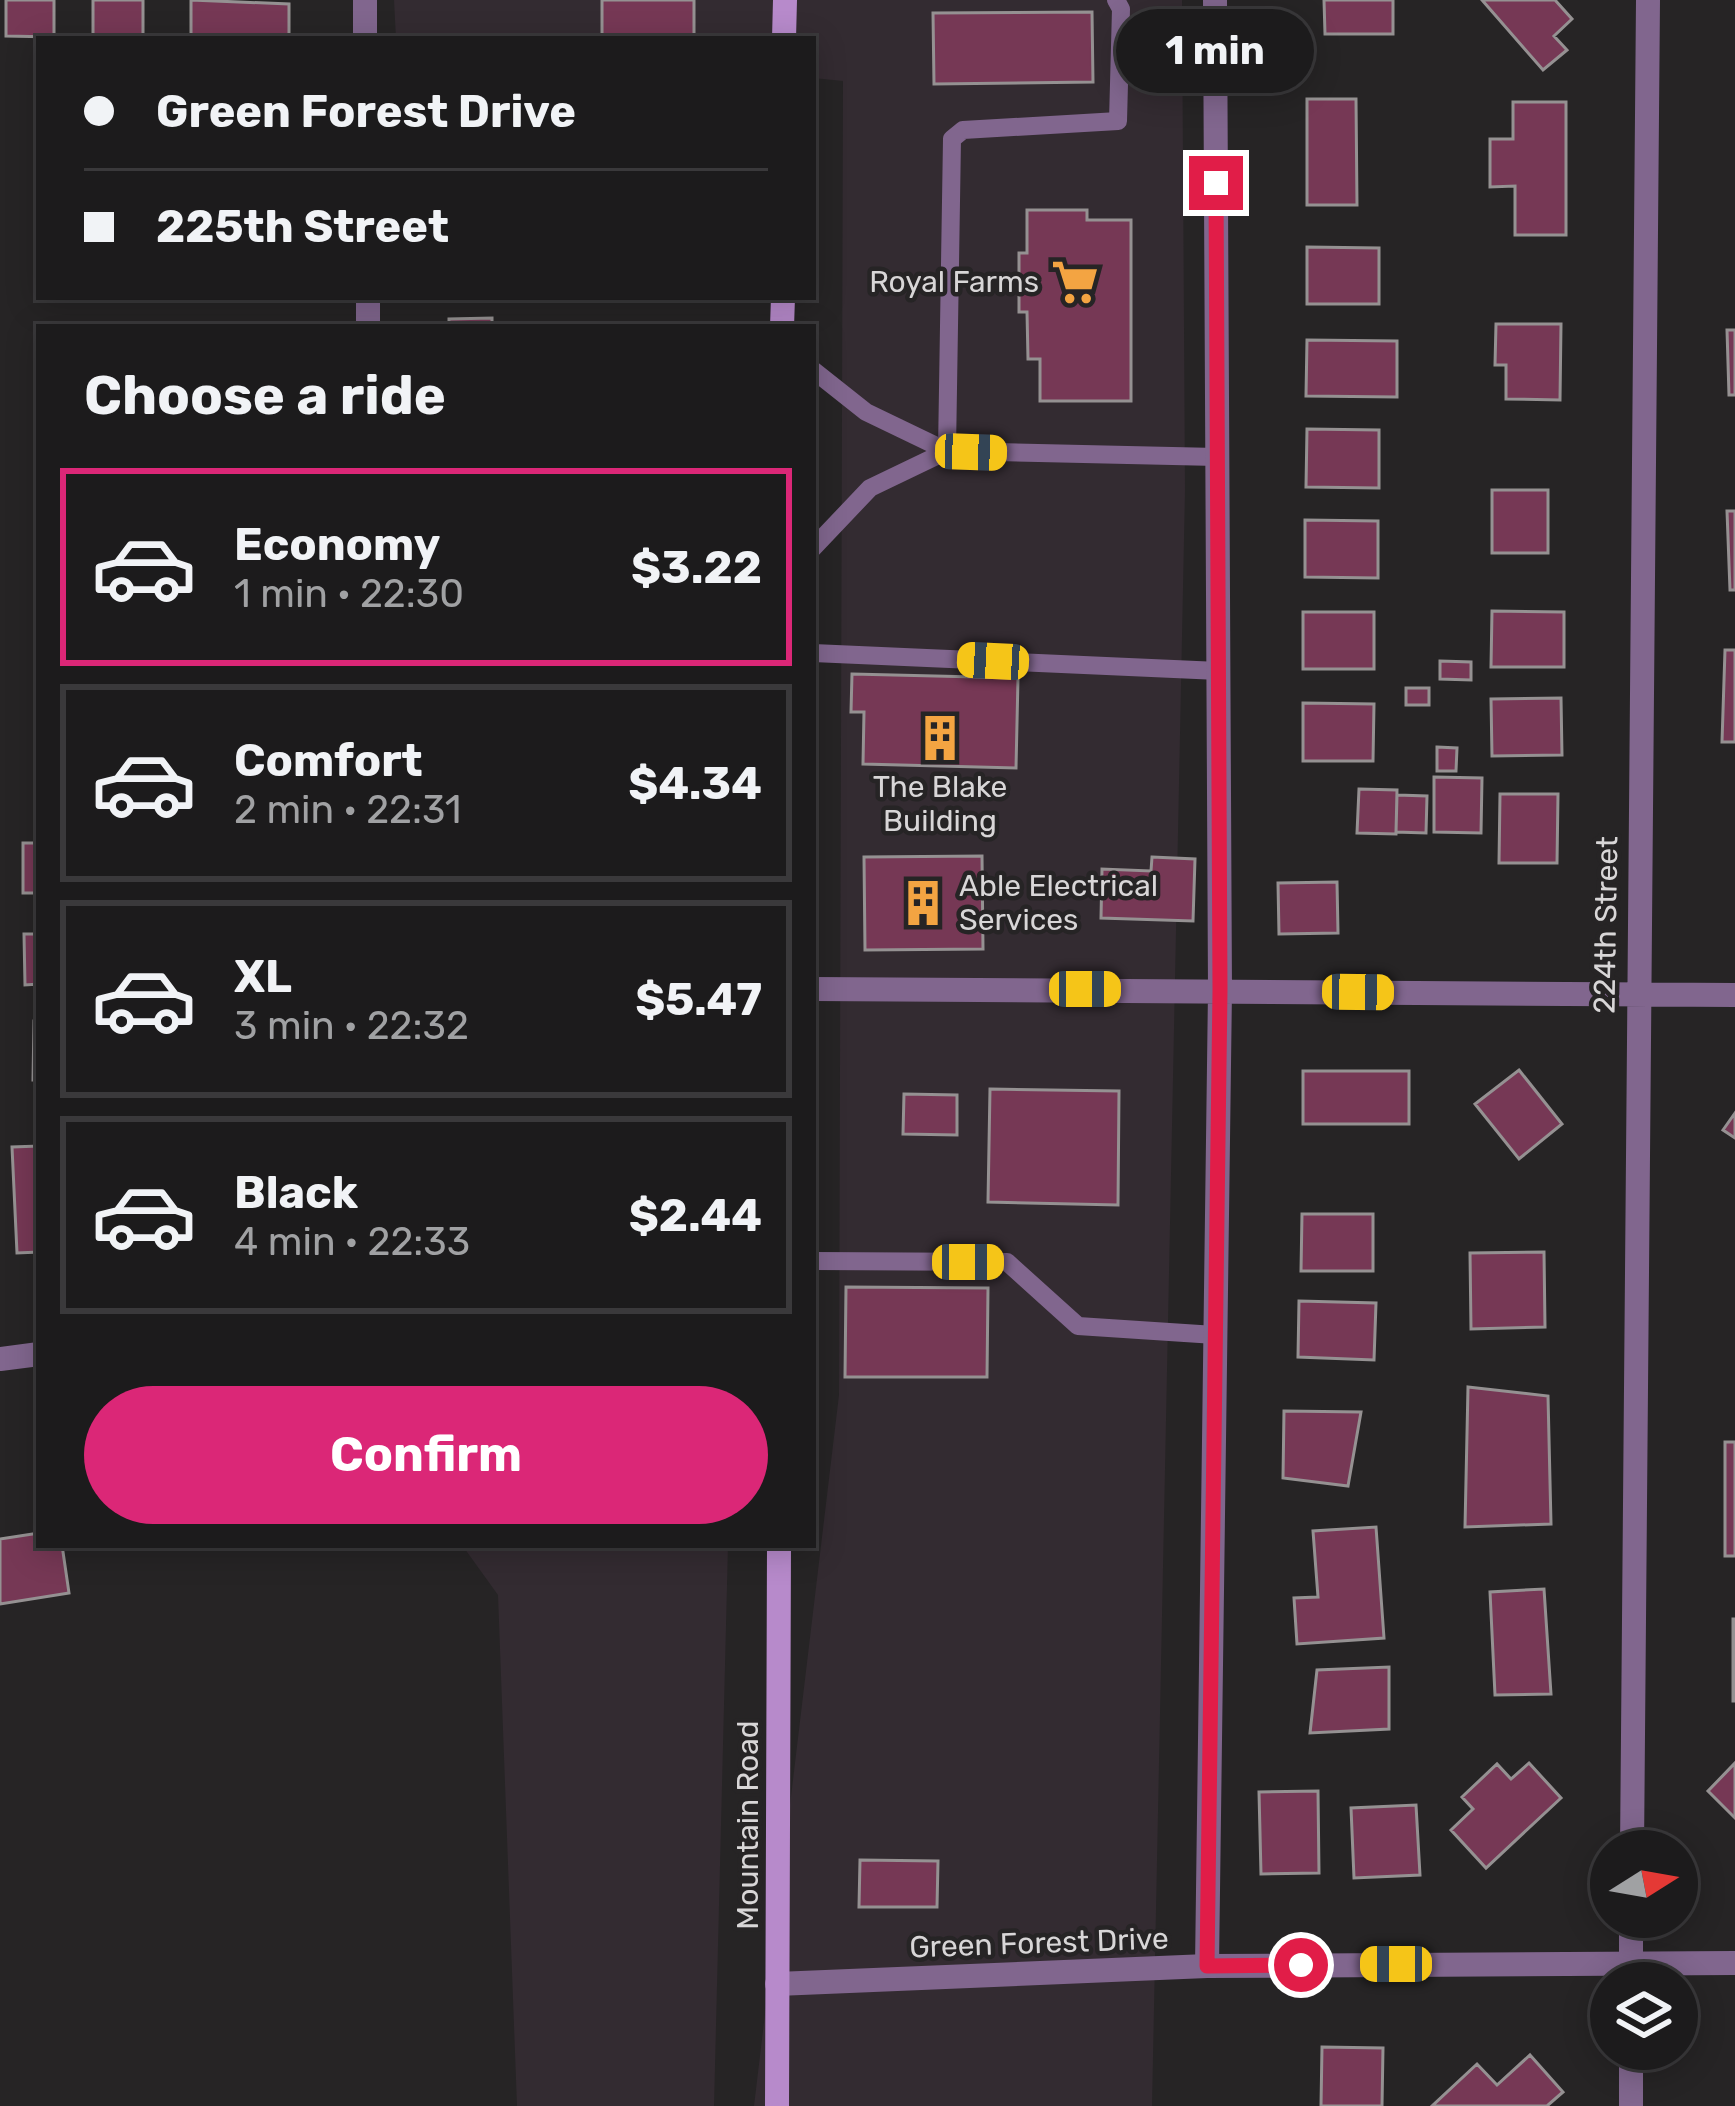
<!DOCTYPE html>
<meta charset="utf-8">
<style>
:root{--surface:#1c1b1c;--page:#292829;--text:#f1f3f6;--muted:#a0a1a3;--line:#3a393b;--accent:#db2777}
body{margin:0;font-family:Rubik,sans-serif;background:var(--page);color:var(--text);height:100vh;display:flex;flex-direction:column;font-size:45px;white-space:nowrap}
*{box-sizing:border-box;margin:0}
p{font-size:39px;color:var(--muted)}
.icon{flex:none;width:66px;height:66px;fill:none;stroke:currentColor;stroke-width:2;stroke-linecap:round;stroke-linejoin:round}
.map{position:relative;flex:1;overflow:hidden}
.sheet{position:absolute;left:36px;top:324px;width:780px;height:1224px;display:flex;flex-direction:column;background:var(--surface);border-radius:0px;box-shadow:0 6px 30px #0003,0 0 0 3px var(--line)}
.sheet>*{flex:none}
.top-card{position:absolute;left:36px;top:36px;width:780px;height:264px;border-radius:0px;box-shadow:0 6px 30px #0003,0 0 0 3px var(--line);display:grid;align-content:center;height:264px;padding:0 48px;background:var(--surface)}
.needle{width:78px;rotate:79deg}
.fabs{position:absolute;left:1590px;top:1830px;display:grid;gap:24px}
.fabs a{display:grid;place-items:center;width:108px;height:108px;border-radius:50%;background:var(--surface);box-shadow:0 6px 30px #0003,0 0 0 3px var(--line);font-size:60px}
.end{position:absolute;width:54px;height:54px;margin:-27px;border:15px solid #e11d48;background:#fff;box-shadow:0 0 0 6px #fff}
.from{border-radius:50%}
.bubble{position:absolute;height:84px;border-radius:42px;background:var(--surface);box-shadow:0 6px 30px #0003,0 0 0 3px var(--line);font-size:39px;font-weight:700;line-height:84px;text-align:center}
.car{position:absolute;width:36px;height:72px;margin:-36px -18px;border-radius:15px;box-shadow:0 0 9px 3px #0007;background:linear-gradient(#f5c518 24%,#345 0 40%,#f5c518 0 76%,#345 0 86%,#f5c518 0)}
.top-card b{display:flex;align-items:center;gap:42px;height:114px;font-size:45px}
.top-card b+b{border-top:3px solid var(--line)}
.top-card i{width:30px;height:30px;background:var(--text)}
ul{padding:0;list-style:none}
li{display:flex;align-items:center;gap:36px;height:198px;margin:0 24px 18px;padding:0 24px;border:6px solid var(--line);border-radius:0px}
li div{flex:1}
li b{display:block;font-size:45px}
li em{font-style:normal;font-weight:700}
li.active{border-color:var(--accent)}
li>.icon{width:108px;height:108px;stroke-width:1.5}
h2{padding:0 48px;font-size:54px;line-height:144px}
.button{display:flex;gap:24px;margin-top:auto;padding:24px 48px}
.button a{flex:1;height:138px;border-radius:72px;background:var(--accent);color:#fff;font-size:48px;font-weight:700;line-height:138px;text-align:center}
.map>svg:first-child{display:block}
.built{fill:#332b31}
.building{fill:#763855;stroke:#959192;stroke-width:3}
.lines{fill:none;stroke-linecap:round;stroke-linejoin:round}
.service{stroke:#81668e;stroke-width:18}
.minor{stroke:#81668e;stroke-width:24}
.secondary{stroke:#b78acb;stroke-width:24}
.route{stroke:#e11d48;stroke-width:15}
.labels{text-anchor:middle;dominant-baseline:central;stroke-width:9;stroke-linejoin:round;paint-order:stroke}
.poi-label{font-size:30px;fill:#d8d6d7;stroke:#262425;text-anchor:end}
.street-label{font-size:30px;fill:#d8d6d7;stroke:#262425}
</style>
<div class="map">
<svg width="1735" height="2106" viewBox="0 0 1735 2106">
<rect width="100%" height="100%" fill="#262425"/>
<path class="built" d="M394 0H1182L1185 490 1152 2106H754L839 1395 843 81 813 78V39H396Z
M462 1545H728L714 2106H517L498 1595Z"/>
<path class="building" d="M6 0H54V37L6 36Z
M93 0H143V39H93Z
M191 0 289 4V39H191Z
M602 0H694V39H602Z
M1324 0H1393V34H1325Z
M1482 0H1555L1572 19 1554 36 1567 50 1543 70Z
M1092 12 1093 82 934 84 933 13Z
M1307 99H1356L1357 205H1307Z
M1513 102H1566V235H1515V186L1490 187V139H1513Z
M1027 210H1087V220H1131V401H1040V359H1028L1027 312H1019V253H1027Z
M1307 247 1379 248V304H1307Z
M492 318V327H449V319Z
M1496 324H1561L1560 400 1506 399V365H1495Z
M1727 330H1735V395H1729Z
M1307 340 1397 341V397L1306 396Z
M1307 429 1379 430V488L1306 487Z
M1492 490H1548V553H1492Z
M1727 511H1735V590H1730Z
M1305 520 1378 521V578L1305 577Z
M1492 611 1564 612V667H1491Z
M1303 612H1374V669H1303Z
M1725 650H1735V742H1722Z
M1440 661 1471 662V680L1440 679Z
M852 674 1018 678 1016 768 863 764 864 712H851Z
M1406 688H1429V705H1406Z
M1561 698 1562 755 1492 756 1491 699Z
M1303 703 1374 704 1373 761H1303Z
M1437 747 1457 748 1456 771H1437Z
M1434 777 1482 778 1481 833 1434 832Z
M1359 789 1397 790 1396 834 1357 833Z
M1500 794H1558L1557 863H1499Z
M1397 795 1427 796 1426 833 1396 832Z
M23 843H39V893H23Z
M982 856 983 949 865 950 864 857Z
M1152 857 1195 859 1193 921 1101 918 1102 869 1151 871Z
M1337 882 1338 933 1279 934 1278 883Z
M24 934H39V984L25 985Z
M34 1021H39V1080H33Z
M1519 1070 1562 1124 1519 1159 1475 1104Z
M1303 1071H1409V1124H1303Z
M990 1089 1119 1091 1118 1205 988 1202Z
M904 1094 957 1095V1135L903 1134Z
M1735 1113V1138L1723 1130Z
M39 1146V1252L17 1253 12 1147Z
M1302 1214H1373V1271H1301Z
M1544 1252 1545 1327 1471 1329 1470 1253Z
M846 1287 988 1288 987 1377H845Z
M1299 1301 1376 1303 1374 1360 1298 1357Z
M1468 1387 1548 1396 1551 1524 1465 1527Z
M1284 1411 1361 1412 1348 1486 1283 1478Z
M1725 1442H1735V1556H1725Z
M1376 1527 1384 1638 1297 1644 1294 1598 1318 1597 1313 1531Z
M39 1533V1545H62L69 1593 0 1604V1539Z
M1544 1589 1551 1694 1495 1695 1490 1592Z
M1733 1619H1735V1701H1733Z
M1389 1667V1729L1310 1733 1317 1670Z
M1529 1763 1561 1798 1486 1868 1451 1830 1473 1809 1462 1797 1497 1764 1511 1779Z
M1735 1763V1818L1708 1791Z
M1318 1791 1319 1873 1261 1874 1259 1792Z
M1416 1805 1420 1875 1354 1878 1351 1808Z
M860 1860 938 1861 937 1907H859Z
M1322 2047 1383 2048 1382 2106H1321Z
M1530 2055 1563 2092 1547 2106H1432L1477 2064 1497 2085Z"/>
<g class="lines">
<path class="service" d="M813 370 866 412 947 451 952 139 963 130 1118 121 1121 9 1116 0
M813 548 870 488 947 451 1217 457
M813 653 1219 671
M813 1261 1007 1262 1078 1326 1215 1335"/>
<path class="minor" d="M365 0V39
M368 297V327
M813 989 1735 995
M0 1359 39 1354
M1632 1851 1648 0
M1207 1966 1220 990 1215 0
M1631 1983V1917
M777 1984 1207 1966 1735 1963
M1631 2106V2049"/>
<path class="secondary" d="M784 39 785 0
M782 327 783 297
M777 2106 779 1545"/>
</g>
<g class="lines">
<path class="route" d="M1216 183 1220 990 1207 1966 1301 1965"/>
</g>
<defs>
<symbol id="supermarket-bare" viewBox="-9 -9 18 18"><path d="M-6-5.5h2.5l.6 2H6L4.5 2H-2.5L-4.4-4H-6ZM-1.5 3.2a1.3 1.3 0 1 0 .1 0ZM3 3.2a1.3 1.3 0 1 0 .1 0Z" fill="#f3a442" stroke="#262425" stroke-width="2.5" paint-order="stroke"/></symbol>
<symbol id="building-bare" viewBox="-9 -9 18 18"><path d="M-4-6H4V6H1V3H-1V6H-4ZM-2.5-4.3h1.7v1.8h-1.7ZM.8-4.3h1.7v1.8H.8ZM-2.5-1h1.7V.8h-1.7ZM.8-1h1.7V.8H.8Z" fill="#f3a442" stroke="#262425" stroke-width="2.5" paint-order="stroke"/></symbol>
</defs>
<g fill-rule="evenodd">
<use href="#supermarket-bare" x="1042" y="249" width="66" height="66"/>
<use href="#building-bare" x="907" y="705" width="66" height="66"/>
<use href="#building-bare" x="890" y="870" width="66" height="66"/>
</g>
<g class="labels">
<g class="poi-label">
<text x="1039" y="282">Royal Farms</text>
<text x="940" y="787" text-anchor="middle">The Blake<tspan x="940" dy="34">Building</tspan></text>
<text x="959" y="886" text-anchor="start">Able Electrical<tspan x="959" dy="34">Services</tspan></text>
</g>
<g class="street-label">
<text transform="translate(1606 925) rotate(-89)">224th Street</text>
<text transform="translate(748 1825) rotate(-90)">Mountain Road</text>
<text transform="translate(1039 1943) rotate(-2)">Green Forest Drive</text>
</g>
</g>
</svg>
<div class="fabs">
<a><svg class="needle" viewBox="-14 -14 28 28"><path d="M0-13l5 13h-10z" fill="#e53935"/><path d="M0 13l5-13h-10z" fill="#a0a1a3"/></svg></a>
<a><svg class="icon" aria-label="layers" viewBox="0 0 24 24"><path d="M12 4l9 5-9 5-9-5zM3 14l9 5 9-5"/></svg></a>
</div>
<i class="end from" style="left:1301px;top:1965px"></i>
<i class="end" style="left:1216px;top:183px"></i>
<div class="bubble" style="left:1116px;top:9px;width:198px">1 min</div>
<i class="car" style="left:971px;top:452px;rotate:92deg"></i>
<i class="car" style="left:993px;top:661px;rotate:273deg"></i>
<i class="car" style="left:1085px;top:989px;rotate:90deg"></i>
<i class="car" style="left:1358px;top:992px;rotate:91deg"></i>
<i class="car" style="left:968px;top:1262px;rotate:90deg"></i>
<i class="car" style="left:1396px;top:1964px;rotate:270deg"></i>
<div class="top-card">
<b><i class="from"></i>Green Forest Drive</b>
<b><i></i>225th Street</b>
</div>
<section class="sheet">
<h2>Choose a ride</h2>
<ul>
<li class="active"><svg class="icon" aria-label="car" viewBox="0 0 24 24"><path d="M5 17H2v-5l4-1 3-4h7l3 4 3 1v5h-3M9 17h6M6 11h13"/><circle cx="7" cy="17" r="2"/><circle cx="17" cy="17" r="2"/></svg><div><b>Economy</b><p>1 min · 22:30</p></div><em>$3.22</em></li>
<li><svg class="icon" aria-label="car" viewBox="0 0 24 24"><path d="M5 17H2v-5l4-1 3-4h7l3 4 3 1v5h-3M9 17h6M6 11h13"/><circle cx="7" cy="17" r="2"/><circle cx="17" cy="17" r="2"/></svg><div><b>Comfort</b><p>2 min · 22:31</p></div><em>$4.34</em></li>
<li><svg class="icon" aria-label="car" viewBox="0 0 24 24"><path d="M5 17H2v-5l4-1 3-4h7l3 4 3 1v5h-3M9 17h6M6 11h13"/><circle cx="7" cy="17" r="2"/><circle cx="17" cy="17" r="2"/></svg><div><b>XL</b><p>3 min · 22:32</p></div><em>$5.47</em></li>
<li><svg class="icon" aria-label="car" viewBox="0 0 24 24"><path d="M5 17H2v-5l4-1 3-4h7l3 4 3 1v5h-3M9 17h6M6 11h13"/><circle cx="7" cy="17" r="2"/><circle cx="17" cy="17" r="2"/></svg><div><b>Black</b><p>4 min · 22:33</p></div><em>$2.44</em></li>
</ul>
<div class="button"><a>Confirm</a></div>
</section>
</div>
